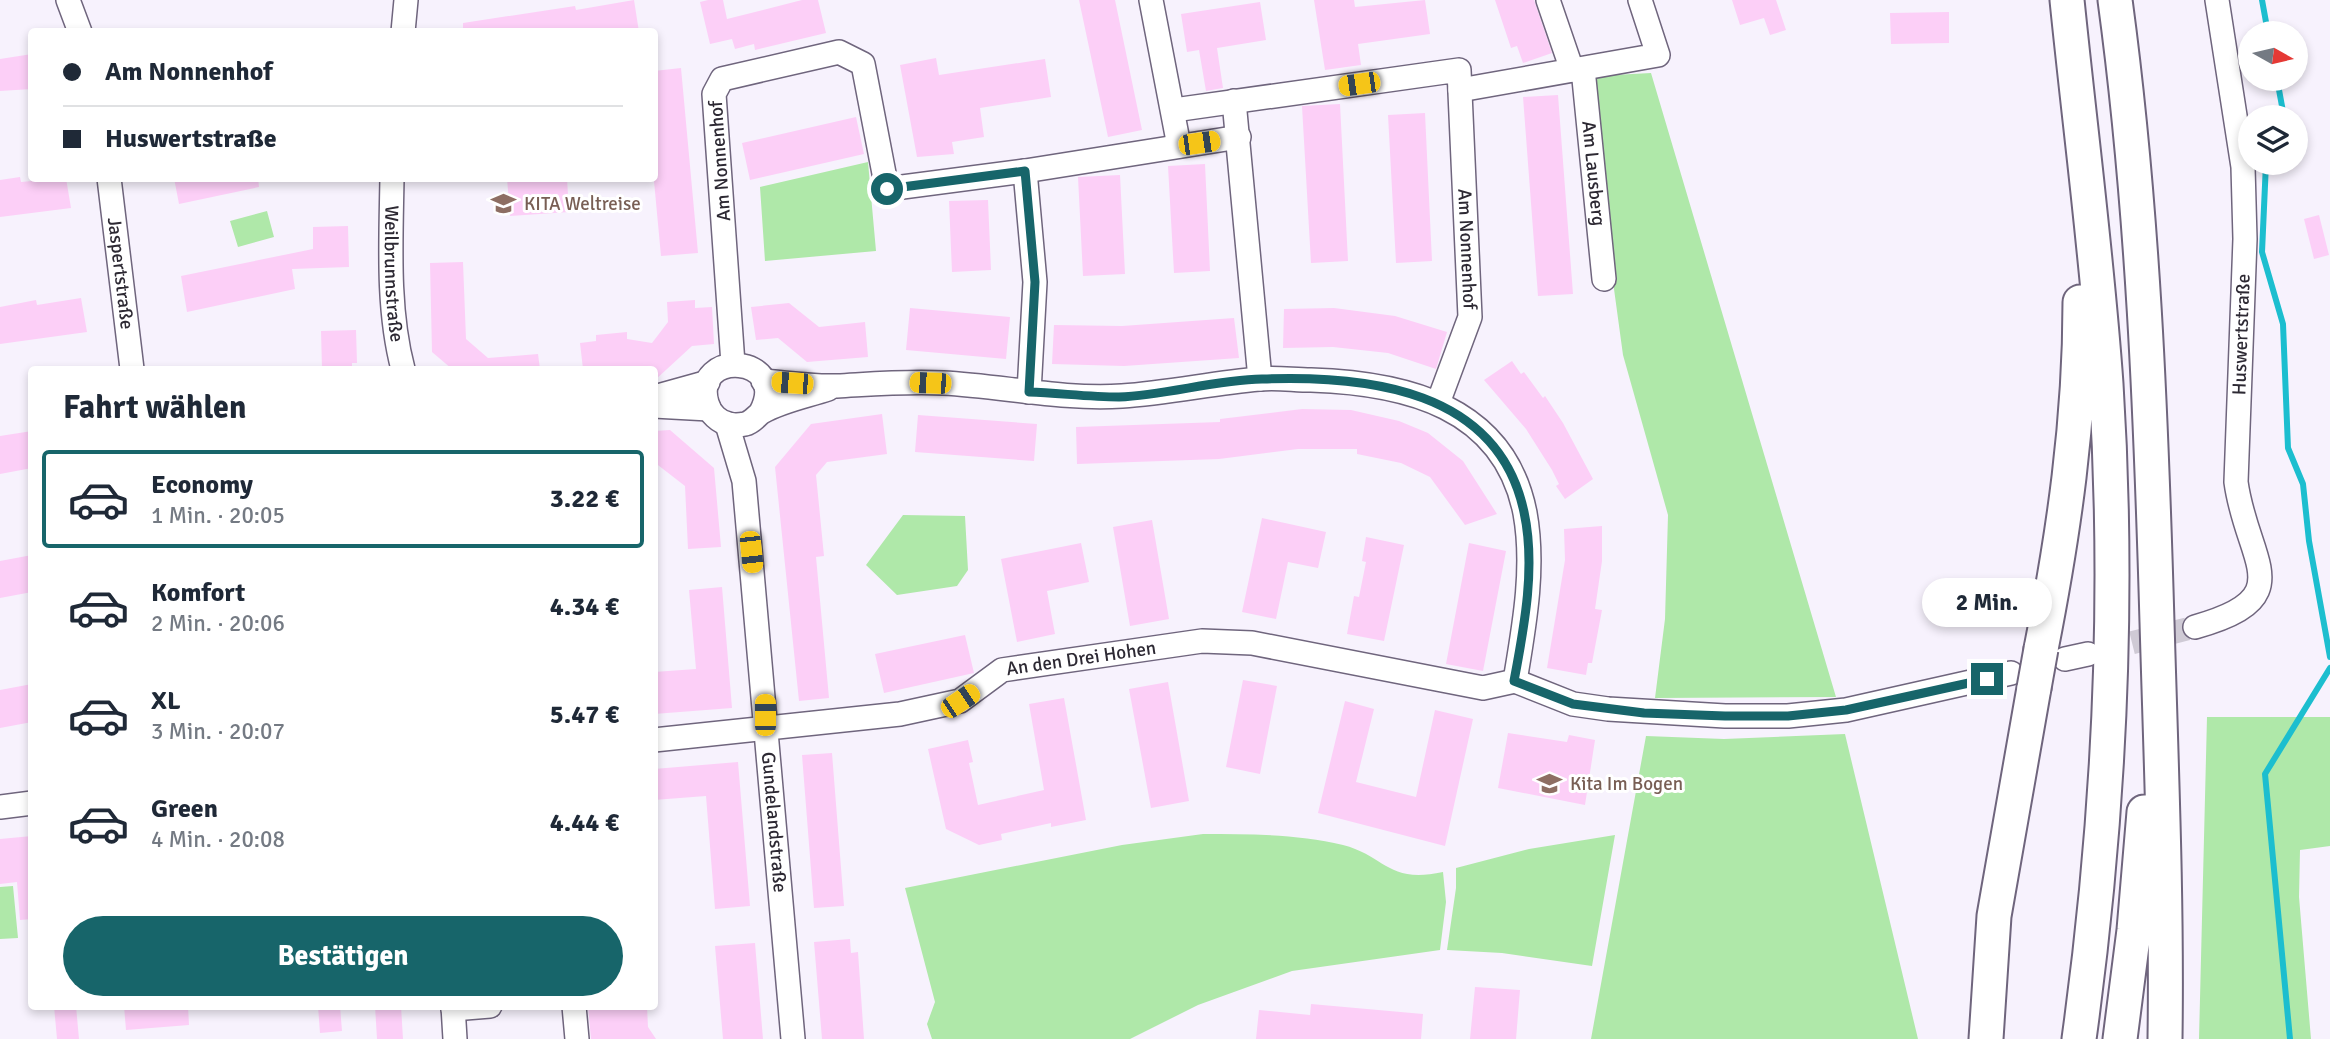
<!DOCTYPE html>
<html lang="de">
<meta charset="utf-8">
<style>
:root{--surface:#fff;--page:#f2f2f3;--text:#1f2937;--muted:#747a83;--line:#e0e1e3;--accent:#17656a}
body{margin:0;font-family:Signika,sans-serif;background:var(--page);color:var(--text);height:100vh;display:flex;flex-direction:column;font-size:26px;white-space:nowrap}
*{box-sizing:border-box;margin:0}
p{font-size:23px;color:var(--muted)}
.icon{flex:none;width:38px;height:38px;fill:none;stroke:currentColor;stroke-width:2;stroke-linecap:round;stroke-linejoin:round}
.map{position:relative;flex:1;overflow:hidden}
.drawer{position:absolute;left:28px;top:366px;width:630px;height:644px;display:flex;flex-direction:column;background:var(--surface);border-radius:7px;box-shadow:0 4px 10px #0003}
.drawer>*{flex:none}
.banner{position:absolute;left:28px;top:28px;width:630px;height:154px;border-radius:7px;box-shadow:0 4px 10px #0003;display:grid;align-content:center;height:154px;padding:0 35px;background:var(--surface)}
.needle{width:46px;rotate:98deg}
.controls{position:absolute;left:2238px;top:21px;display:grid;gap:14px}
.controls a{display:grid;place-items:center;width:70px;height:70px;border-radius:50%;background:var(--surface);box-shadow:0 4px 10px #0003;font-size:35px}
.end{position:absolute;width:32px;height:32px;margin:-16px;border:9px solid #17656a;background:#fff;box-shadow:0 0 0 4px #fff}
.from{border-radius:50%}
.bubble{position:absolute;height:49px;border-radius:24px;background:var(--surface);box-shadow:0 4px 10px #0003;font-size:23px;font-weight:700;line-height:49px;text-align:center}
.car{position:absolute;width:21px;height:42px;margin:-21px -10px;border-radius:9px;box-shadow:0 0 5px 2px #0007;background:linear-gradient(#f5c518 24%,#345 0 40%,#f5c518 0 76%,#345 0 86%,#f5c518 0)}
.banner b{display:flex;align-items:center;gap:24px;height:66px;font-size:26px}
.banner b+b{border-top:2px solid var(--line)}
.banner i{width:18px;height:18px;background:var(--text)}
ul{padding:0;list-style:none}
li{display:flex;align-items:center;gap:21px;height:98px;margin:0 14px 10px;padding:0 21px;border:4px solid transparent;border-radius:7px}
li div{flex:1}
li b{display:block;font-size:26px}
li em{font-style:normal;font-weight:700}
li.active{border-color:var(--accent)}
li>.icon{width:63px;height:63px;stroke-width:1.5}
h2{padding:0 35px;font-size:32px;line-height:84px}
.action{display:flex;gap:14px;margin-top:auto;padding:14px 35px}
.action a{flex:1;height:80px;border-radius:42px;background:var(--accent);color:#fff;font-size:28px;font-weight:700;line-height:80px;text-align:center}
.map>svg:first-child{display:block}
.green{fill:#afe8a9}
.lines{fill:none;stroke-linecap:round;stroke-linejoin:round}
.stream{stroke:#1cbecf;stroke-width:6}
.building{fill:#fccff7}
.minor-tunnel{stroke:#cfcad5;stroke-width:23;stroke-dasharray:23 11;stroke-linecap:butt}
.minor-casing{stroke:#6f657d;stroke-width:26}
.highway-casing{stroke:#6f657d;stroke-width:37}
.minor{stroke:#fff;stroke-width:23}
.highway{stroke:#fff;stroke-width:33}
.highway-bridge-casing{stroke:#6f657d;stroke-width:37;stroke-linecap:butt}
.highway-bridge{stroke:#fff;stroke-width:33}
.route{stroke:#17656a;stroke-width:9}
.labels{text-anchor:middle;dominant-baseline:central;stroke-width:6;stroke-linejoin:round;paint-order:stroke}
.street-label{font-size:19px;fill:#2d2933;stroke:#fff}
.education-label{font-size:19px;fill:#785e54;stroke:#fff;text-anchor:start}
</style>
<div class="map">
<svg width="2330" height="1039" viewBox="0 0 2330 1039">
<rect width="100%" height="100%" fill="#f7f2fd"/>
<path class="green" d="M1651 73 1836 697 1655 698 1665 619 1668 515 1623 355 1611 267 1595 76Z
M868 162 876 251 765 261 760 187Z
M267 211 274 237 238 247 230 221Z
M903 515 965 516 968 570 957 586 897 595 866 565Z
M2207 717H2330V846L2300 850 2299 897 2311 1039H2199Z
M1845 734 1918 1039H1591L1646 736 1724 739Z
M1203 834C1249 834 1298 834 1343 845 1386 856 1387 884 1443 872L1446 902 1440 950 1292 971 1198 1005 1130 1039H932L927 1024 935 1002 905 888 1122 845Z
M1615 835 1592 966 1502 953 1447 950 1456 888V868L1529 849Z
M13 886 18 938 0 939V887Z"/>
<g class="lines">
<path class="stream" d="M2262 0 2268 33
M2277 79 2284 117
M2266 163 2262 252 2283 324 2288 448 2303 484 2309 541 2330 657
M2290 1039 2265 774 2330 668"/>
</g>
<path class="building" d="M634 0 639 32H463V23L575 6 576 10Z
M708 0H723L727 19 802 0H818L826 33 755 50 754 44 735 49 732 39 710 44 700 2Z
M1079 0H1115L1142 130 1108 137Z
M1314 0H1354L1355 7 1425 0 1430 34 1358 44 1361 65 1325 70Z
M1495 0H1534L1552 53 1523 63 1517 46 1511 48Z
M1732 0H1776L1786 30 1770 35 1764 18 1740 25Z
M1260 2 1266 40 1217 48 1223 88 1206 91 1199 50 1187 52 1181 14Z
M1949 12V43L1891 44 1890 13Z
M32 54V89L0 91V59Z
M936 58 939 75 1045 59 1051 97 980 108 984 137 952 142 954 154 917 157 900 65Z
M681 68 698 253 661 256 654 181V71Z
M1558 95 1573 294 1538 296 1523 97Z
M1340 104 1348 261 1311 263 1302 106Z
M1425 113 1432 261 1396 263 1388 115Z
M856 117 864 154 750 180 742 143Z
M1205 164 1210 271 1174 273 1168 166Z
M1120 175 1125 274 1083 276 1078 177Z
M20 177 21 182 66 178 71 208 0 217V180Z
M174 178H258L259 187 179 204Z
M507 178H567L569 212 510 216Z
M988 200 991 270 952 272 949 201Z
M2319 215 2329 255 2314 259 2304 219Z
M348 226 349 267 292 269 295 289 187 312 181 276 313 249V227Z
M463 262 466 339 488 358 538 354 540 369H452L432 352 430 263Z
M81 298 87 332 0 344V307L36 300 37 305Z
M695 300V308L712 307 714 344 692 346 654 381V369H583L580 343 596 341V335L627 332V339L652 343 668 322 667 302Z
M789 303 819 327 865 322 868 357 807 362 778 338 756 340 751 307Z
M910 308 1010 317 1006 359 906 350Z
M1334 308 1395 316 1447 332 1436 369 1388 353 1333 347 1283 348 1284 309Z
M1234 318 1239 358 1124 366 1052 364 1054 325 1122 326Z
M356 330 357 363H352V369H322L321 331Z
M1512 361 1521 374 1524 372 1543 398 1545 396 1563 423 1593 479 1565 499 1556 486 1559 484 1552 470 1526 429 1484 380Z
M1302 409 1351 410 1399 421 1428 433 1463 461 1497 514 1465 525 1430 477 1401 463 1357 454V449H1298L1219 459 1077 464 1076 427 1220 422V419Z
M882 414 887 454 827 462 816 475 824 556 816 557 829 698 799 701 775 467 811 424Z
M918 415 1037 424 1034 461 915 452Z
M670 430 714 468 721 547 688 549 685 486 654 462V431Z
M32 431V468L0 474V436Z
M1262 518 1326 532 1318 568 1288 562 1276 619 1242 612Z
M1152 520 1169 619 1130 626 1113 527Z
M1602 526V561L1595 609 1602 610 1592 663H1588L1586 675 1547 668 1565 560 1564 529Z
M1366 537 1404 545 1384 641 1347 634 1354 596 1359 597 1366 562 1362 561Z
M1081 543 1089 582 1047 591 1055 634 1017 642 1001 559Z
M1469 543 1506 551 1483 671 1446 664Z
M32 555V592L0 598V561Z
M722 587 732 708 654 714V672L696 669 689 590Z
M965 635 974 673 884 693 875 654Z
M1243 680 1277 686 1260 774 1226 767Z
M1168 682 1189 801 1151 808 1129 689Z
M32 684V722L0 728V690Z
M1064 698 1086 820 1051 827V823L1001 834 1002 840 979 845 946 829 928 749 968 740 973 762 969 763 978 805 1044 790 1029 704Z
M1345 701 1374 709 1356 782 1416 797 1435 710 1473 719 1445 846 1318 813Z
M1508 733 1567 742 1569 735 1595 740 1585 805 1498 788Z
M832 753 844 906 814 908 802 755Z
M738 762 750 906 715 909 706 796 654 800V769Z
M32 836V919L20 920 17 882 0 884V839Z
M850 939 851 953 858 952 864 1039H822L814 942Z
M755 943 763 1039H723L715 946Z
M1475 987 1520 990 1516 1039H1470Z
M1311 1004 1423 1014 1421 1039H1256L1259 1010 1310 1015Z
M54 1006H76L79 1039H57Z
M124 1006H188L189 1025 126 1030Z
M318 1006H340L342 1031 320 1033Z
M375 1006H401L403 1039H377Z
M588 1006H647L648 1027 656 1039H591Z"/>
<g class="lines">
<path class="minor-tunnel" d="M2099 651 2195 627"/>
<defs>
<g id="minor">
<path d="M68 0 80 32"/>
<path d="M1151 0 1179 146"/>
<path d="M1548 0 1572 70"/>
<path d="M403 32 406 0"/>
<path id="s1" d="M1583 69 1604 279"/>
<path d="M1460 90 1658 55 1640 0"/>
<path d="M1234 101 1260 379"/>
<path id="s2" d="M1174 110 1459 70 1470 317 1438 403"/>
<path d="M1025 171 1035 282 1029 392"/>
<path id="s3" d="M109 178 132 369"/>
<path id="s4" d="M392 178C391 241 387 309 403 369"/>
<path d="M733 364 714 94 722 79 839 52 863 64 887 189 1025 171 1239 137"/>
<path d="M763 381C787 383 813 387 837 386 873 384 907 381 943 383 1002 386 1063 400 1122 396 1168 393 1213 383 1259 379 1276 377 1294 380 1311 380 1405 383 1504 406 1525 513 1535 568 1524 627 1515 681"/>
<path d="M654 397 708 382"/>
<path d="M654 406 709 409"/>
<path d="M761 412C791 354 691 349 707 403 710 414 719 422 729 424 735 426 740 425 745 424 753 422 756 416 762 412 781 401 807 396 828 389"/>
<path id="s5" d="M727 424 744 481 793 1039"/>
<path id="s6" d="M2195 627C2302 597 2247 563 2236 482L2245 239 2243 167 2217 0"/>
<path d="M2065 659 2088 654"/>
<path d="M1515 681 1573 704 1608 709 1725 716H1788L1846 710 2011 673"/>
<path id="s7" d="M654 740 900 714 960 701 1002 670 1202 641 1252 643 1483 688 1515 681"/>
<path d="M0 807 32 803"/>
<path d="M453 1006 455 1039"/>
<path d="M574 1006 577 1039"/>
<path d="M453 1009 490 1006"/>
</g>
<path id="highway" d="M2067 0C2080 128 2097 256 2106 384 2120 603 2109 822 2079 1039
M2115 0C2143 206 2151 414 2157 622 2161 761 2167 900 2165 1039
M2041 649C2064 532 2080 421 2080 302
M1986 1039 1994 916 2034 688
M2120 1039 2134 930 2144 812"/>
</defs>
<use href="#minor" class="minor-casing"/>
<use href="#highway" class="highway-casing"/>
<use href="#minor" class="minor"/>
<use href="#highway" class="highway"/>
<defs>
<path id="highway-bridge" d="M2034 688 2041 649"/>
</defs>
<use href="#highway-bridge" class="highway-bridge-casing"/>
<use href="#highway-bridge" class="highway-bridge"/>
</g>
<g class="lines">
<path class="route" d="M887 189 1025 171 1035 282 1029 392C1059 393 1089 397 1119 397 1167 395 1214 380 1262 379 1367 375 1498 389 1524 512 1536 567 1524 628 1514 681L1573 704 1644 713 1725 716H1788L1846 710 1987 679"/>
</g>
<defs>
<symbol id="school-bare" viewBox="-9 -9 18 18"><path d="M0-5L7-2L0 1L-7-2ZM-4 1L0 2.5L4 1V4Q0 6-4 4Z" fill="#8d6e63" stroke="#fff" stroke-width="2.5" paint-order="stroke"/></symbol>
</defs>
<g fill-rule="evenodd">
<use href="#school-bare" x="486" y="186" width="35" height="35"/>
<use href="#school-bare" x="1532" y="766" width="35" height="35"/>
</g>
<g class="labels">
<g class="street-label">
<text transform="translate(720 161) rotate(-94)">Am Nonnenhof</text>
<text stroke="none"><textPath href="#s1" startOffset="105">Am Lausberg</textPath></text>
<text stroke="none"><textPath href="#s2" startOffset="467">Am Nonnenhof</textPath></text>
<text stroke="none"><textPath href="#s3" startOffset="96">Jaspertstraße</textPath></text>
<text stroke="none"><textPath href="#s4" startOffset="96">Weilbrunnstraße</textPath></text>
<text stroke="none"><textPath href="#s6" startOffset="334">Huswertstraße</textPath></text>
<text stroke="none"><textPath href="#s7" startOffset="441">An den Drei Hohen</textPath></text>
<text stroke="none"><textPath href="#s5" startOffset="402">Gundelandstraße</textPath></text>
</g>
<g class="education-label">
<text x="524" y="204">KITA Weltreise</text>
<text x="1570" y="784">Kita Im Bogen</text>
</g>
</g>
</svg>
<div class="controls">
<a><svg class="needle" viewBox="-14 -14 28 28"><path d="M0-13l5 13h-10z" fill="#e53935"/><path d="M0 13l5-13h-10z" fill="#747a83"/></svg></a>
<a><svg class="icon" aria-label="layers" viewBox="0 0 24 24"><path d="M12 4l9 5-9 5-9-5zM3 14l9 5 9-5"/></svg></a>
</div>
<i class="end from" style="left:887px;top:189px"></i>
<i class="end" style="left:1987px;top:679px"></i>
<div class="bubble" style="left:1922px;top:578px;width:130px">2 Min.</div>
<i class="car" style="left:1359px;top:84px;rotate:262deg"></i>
<i class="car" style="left:1199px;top:143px;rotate:82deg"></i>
<i class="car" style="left:792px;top:383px;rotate:274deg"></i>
<i class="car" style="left:930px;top:383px;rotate:272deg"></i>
<i class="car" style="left:751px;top:552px;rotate:174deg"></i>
<i class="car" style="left:960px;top:701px;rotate:56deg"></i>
<i class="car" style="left:765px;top:715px;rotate:0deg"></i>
<div class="banner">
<b><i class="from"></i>Am Nonnenhof</b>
<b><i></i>Huswertstraße</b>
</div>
<section class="drawer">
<h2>Fahrt wählen</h2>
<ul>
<li class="active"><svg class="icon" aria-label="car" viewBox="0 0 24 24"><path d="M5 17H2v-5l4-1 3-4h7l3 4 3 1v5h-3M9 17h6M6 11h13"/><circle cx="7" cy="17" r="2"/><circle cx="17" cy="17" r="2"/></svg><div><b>Economy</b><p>1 Min. · 20:05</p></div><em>3.22 €</em></li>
<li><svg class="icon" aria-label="car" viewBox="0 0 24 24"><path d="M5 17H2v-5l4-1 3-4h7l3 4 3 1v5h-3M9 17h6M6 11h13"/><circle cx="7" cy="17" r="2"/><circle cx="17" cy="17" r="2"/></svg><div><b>Komfort</b><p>2 Min. · 20:06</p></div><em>4.34 €</em></li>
<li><svg class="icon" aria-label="car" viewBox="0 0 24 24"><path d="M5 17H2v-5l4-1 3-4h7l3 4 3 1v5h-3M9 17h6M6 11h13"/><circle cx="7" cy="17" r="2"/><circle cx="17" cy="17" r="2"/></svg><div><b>XL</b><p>3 Min. · 20:07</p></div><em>5.47 €</em></li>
<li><svg class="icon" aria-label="car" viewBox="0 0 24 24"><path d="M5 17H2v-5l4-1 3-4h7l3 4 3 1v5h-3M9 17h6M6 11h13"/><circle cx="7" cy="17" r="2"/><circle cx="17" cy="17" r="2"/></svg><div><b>Green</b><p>4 Min. · 20:08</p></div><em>4.44 €</em></li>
</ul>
<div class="action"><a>Bestätigen</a></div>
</section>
</div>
